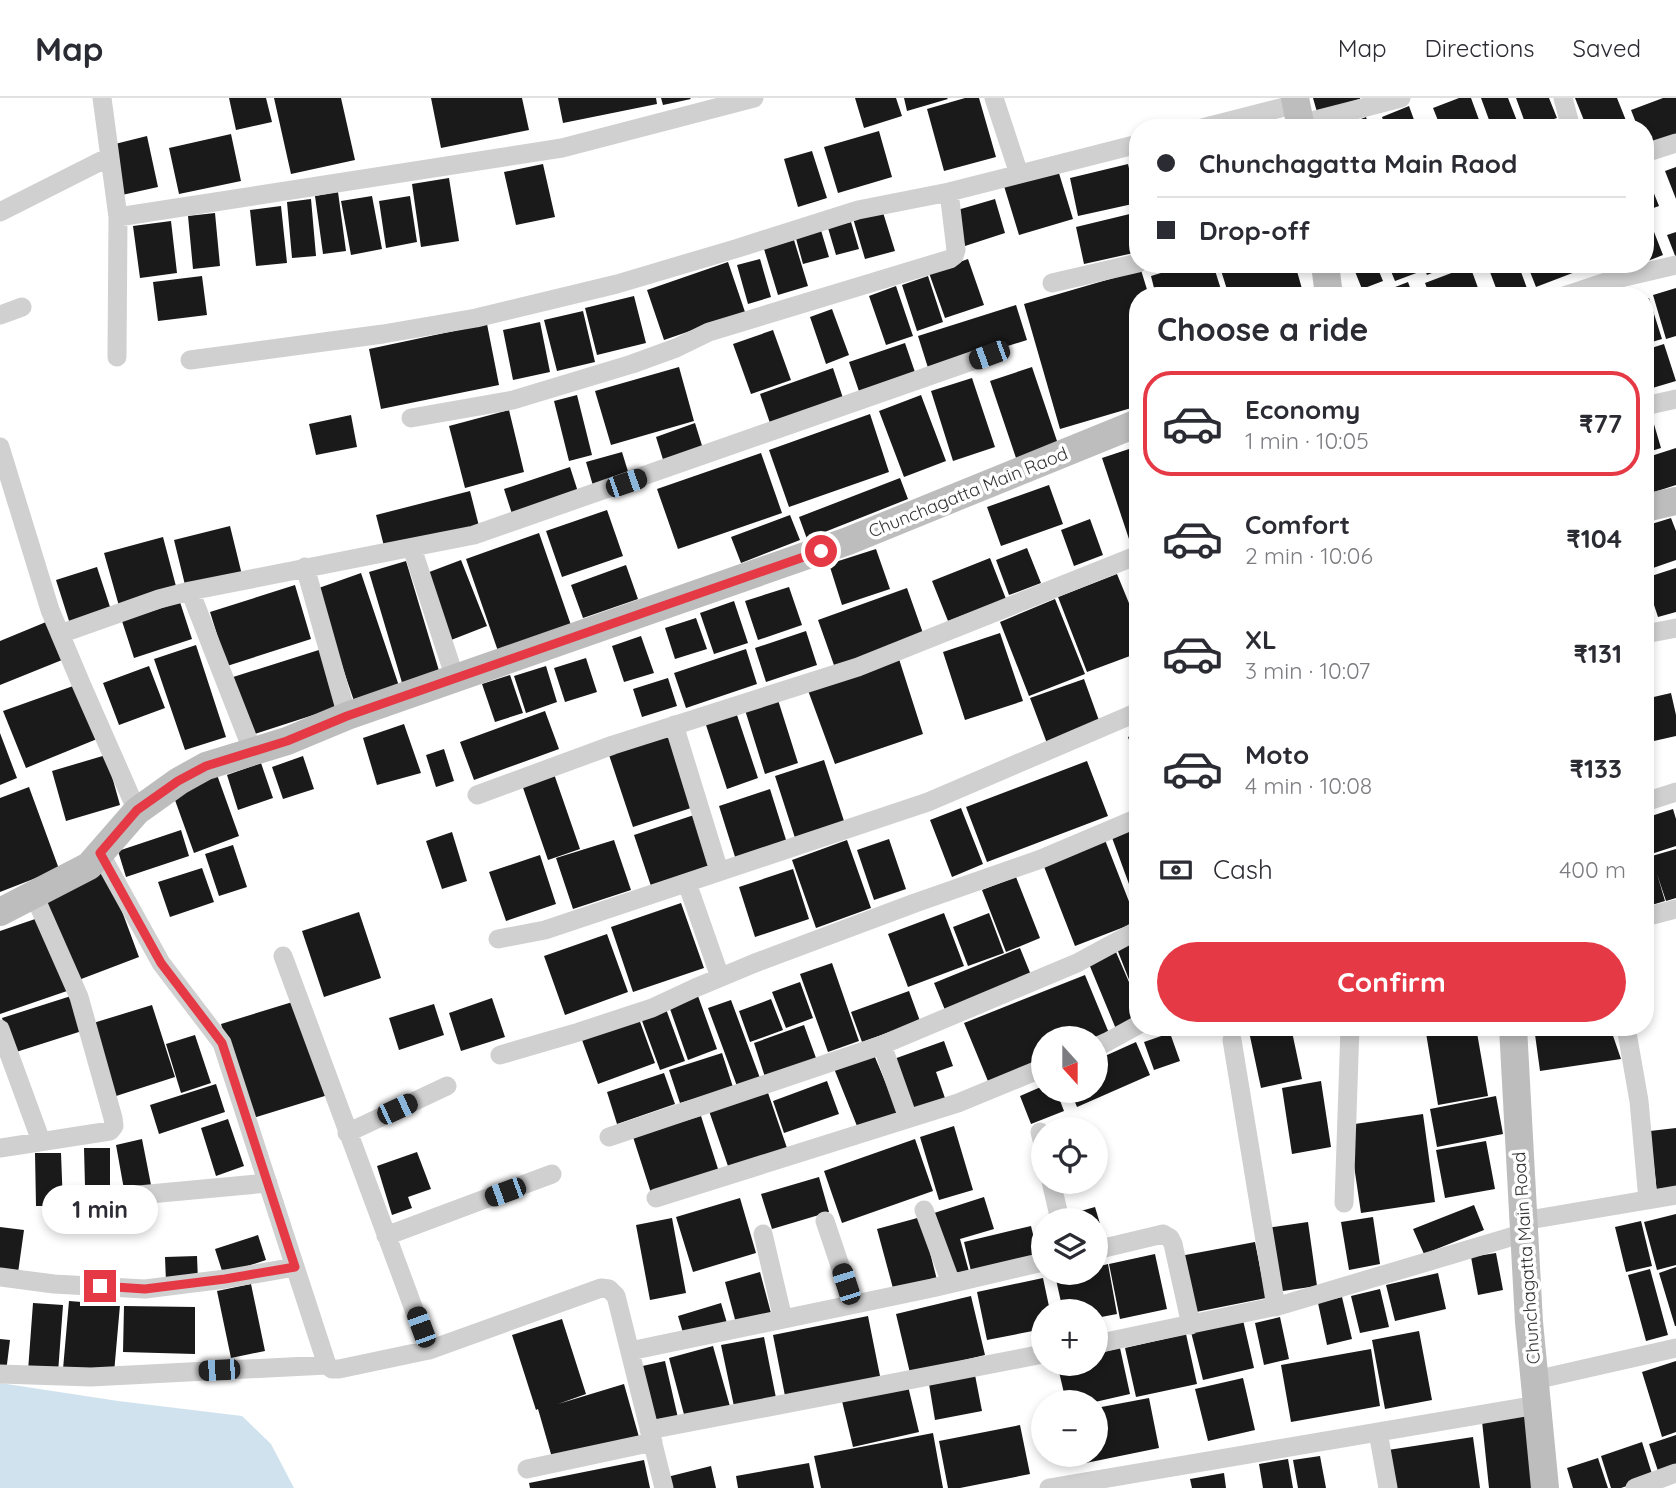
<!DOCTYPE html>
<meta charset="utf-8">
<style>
:root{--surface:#fff;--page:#f2f2f3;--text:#2b2b33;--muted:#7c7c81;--line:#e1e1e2;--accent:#e63946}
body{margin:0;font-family:Quicksand,sans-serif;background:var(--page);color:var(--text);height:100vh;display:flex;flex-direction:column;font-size:26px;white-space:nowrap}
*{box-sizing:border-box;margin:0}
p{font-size:23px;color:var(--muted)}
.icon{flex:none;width:38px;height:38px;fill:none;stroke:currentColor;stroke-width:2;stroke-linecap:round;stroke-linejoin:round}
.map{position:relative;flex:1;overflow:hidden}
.panel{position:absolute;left:1129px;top:189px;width:525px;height:749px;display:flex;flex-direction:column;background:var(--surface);border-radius:28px;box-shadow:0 4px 10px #0003}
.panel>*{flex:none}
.hud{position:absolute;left:1129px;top:21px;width:525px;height:154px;border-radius:28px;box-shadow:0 4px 10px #0003;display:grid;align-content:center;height:154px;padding:0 28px;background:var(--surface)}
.needle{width:46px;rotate:159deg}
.buttons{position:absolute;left:1031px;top:928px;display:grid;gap:14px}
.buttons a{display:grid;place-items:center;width:77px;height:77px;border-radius:50%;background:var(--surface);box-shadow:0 4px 10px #0003;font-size:35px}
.end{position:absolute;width:32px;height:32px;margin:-16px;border:9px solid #e63946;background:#fff;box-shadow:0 0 0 4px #fff}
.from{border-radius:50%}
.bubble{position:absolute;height:49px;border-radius:24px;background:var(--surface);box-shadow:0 4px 10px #0003;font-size:23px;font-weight:700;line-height:49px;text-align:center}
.car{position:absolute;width:21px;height:42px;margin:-21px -10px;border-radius:9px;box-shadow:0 0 5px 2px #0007;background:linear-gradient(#222 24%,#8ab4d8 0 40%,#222 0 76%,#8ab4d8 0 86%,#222 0)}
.hud b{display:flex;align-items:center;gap:24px;height:66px;font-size:26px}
.hud b+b{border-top:2px solid var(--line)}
.hud i{width:18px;height:18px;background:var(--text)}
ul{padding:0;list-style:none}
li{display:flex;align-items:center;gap:21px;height:105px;margin:0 14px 10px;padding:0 14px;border:4px solid transparent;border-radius:28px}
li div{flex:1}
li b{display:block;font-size:26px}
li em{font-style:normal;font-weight:700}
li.on{border-color:var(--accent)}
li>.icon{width:63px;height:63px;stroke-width:1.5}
h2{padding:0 28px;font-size:32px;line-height:84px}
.pay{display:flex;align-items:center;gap:18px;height:77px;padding:0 28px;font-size:26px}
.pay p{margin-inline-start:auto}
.button{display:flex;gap:14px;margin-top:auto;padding:14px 28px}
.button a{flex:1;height:80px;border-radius:42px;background:var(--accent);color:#fff;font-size:28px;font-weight:700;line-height:80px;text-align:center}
header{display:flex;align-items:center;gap:42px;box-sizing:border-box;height:98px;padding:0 35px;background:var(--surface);border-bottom:2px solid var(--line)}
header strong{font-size:33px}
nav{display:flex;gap:38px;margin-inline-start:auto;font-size:24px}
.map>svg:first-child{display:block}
.water{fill:#cfe2ee}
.building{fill:#1a1a1a}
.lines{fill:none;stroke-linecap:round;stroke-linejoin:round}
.street{stroke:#d0d0d0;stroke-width:19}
.secondary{stroke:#bdbdbd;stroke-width:28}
.route{stroke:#e63946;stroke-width:9}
.labels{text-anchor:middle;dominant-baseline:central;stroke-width:7;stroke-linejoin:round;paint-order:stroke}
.street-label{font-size:18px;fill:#333;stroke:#fff}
</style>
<header>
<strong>Map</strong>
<nav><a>Map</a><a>Directions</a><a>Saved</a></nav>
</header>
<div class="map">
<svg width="1676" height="1390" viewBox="0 0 1676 1390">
<rect width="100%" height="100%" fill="#fff"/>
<path class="water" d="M0 1285 118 1303 242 1318 271 1346 294 1390H0Z"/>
<path class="building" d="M229 0H266L272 24 236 32Z
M274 0H341L355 62 291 76Z
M431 0H522L529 32 441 50Z
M558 0H656L657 6 563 25Z
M661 0H690L691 1 663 7Z
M855 0H896L902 18 864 30Z
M904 0H947L948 1 907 13Z
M965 0H979L996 59 944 73 927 11Z
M1313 0H1360V1L1317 14Z
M1459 0H1471L1482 30H1441L1433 10Z
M1481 0H1508L1519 28 1515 30H1492Z
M1516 0H1549L1557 20 1527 30Z
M1575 0H1617L1629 30H1587Z
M1663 0H1676V38L1645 48V30H1638L1631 12Z
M1409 8 1417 30H1386L1382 19Z
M1366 19 1370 30H1338Z
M879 33 892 79 838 95 824 49Z
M231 36 241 83 179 96 169 50Z
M147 38 158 89 122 97 111 47Z
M812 53 827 100 798 109 784 61Z
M543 66 555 119 516 127 504 74Z
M1128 66 1137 105 1078 118 1070 80Z
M1676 69V101L1665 73Z
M1058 72 1073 121 1019 137 1004 88Z
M1645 73 1659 108 1645 113Z
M449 80 459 143 421 149 412 86Z
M338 94 346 153 323 156 315 98Z
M372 98 382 151 351 157 341 103Z
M410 98 417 144 386 150 379 103Z
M311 101 316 158 292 160 287 104Z
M995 101 1005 135 965 148 954 113Z
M281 108 287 165 256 168 250 112Z
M881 108 895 153 865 161 852 117Z
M1138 114V154L1084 166 1076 129Z
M215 115 220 168 193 171 188 118Z
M1647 116 1663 157 1645 164V117Z
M171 123 177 175 140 180 133 128Z
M851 124 859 151 836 157 828 130Z
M820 129 829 159 803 166 795 137Z
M1676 134V160L1667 137Z
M794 142 808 188 778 197 764 151Z
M760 161 771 199 748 206 737 167Z
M968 161 984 207 945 220 929 175Z
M728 164 745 214 664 242 647 192Z
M1191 166H1213L1223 198H1156L1151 178Z
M1219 166H1295L1304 198H1229Z
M1352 166H1376L1383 183 1362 191Z
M1388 166H1416L1419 174 1395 183Z
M1422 166H1454L1427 177Z
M1487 166H1518L1528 193 1517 198H1499Z
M1527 166H1581L1583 171 1536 189Z
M1470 168 1481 198H1430L1425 185Z
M1141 172 1149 198H1138V308L1060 331 1024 206Z
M202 178 207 217 158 223 153 184Z
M928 178 943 224 917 233 902 187Z
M1408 184 1413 198H1372Z
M896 188 913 238 886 247 869 198Z
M1676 190V238L1666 241 1653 197Z
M634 198 646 245 597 257 585 210Z
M1649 200 1662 241 1645 246V202Z
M1016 207 1027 242 929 273 918 238Z
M832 211 849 257 826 266 810 219Z
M583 213 595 264 557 273 544 222Z
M540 224 550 274 513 282 503 232Z
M487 226 499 287 381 311 369 251Z
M773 232 791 282 751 296 733 246Z
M905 245 917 280 861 299 849 264Z
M1664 246 1676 283 1649 291 1645 277V252Z
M679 269 694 323 611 347 595 293Z
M1032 269 1058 346 1016 360 990 283Z
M833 270 844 303 771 328 760 296Z
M972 280 995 349 953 363 931 293Z
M577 297 592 357 569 363 554 303Z
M921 297 946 363 904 379 879 313Z
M509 312 524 374 465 390 449 328Z
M870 316 889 374 789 409 769 352Z
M1651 316 1661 350 1645 355V318Z
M351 317 357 349 316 357 309 326Z
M695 325 704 354 665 368 656 339Z
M1138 348V441L1130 444 1102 360Z
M1676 350V387L1645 397V360Z
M622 354 630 380 594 391 586 364Z
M761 355 782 415 678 451 657 391Z
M570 369 579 397 513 419 504 391Z
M900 380 908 401 807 441 799 419Z
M1049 387 1063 426 1001 448 987 409Z
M470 393 479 428 385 452 376 417Z
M607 412 623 458 562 479 546 433Z
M790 417 800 442 741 465 731 439Z
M1671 420 1676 433V462L1653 470 1645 446V428Z
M1090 421 1103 457 1074 468 1061 432Z
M230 428 242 477 186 491 174 442Z
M539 435 572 530 499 556 466 461Z
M163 439 177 492 119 508 104 455Z
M1027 450 1041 485 1009 497 996 462Z
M876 451 890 491 842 507 829 466Z
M990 460 1006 501 948 523 932 483Z
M461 462 487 528 446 544 424 476Z
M406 463 440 576 403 588 369 474Z
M626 467 638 501 583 520 571 487Z
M97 469 111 512 70 526 56 482Z
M1676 470V514L1658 519 1645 480Z
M361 475 399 588 354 603 316 491Z
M1117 476 1138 527V555L1087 574 1058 499Z
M295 487 311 541 227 568 210 514Z
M789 489 802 527 758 542 745 503Z
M907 490 924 538 835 570 818 522Z
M1055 501 1085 576 1029 598 1000 524Z
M734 503 748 545 714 556 700 515Z
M180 504 192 541 134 560 122 523Z
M696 520 707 551 675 561 665 530Z
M46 524 62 562 0 587V543Z
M806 533 817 567 766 584 755 550Z
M1000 535 1023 603 965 622 943 554Z
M641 538 654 575 624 584 612 548Z
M196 547 226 639 185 652 154 561Z
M322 551 341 608 249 638 230 580Z
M746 551 757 586 686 610 674 575Z
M586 560 597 594 565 604 554 570Z
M899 561 923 636 835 666 806 587Z
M149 568 165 610 119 627 103 585Z
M546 568 557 604 526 615 514 578Z
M510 577 523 615 495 624 482 586Z
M668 580 677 608 642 619 633 591Z
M1084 581 1101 628 1048 648 1030 600Z
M76 587 97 641 26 670 3 613Z
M1671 595 1676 617V638L1645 645V601Z
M778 602 798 665 765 676 745 612Z
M545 613 559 651 474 682 460 644Z
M736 614 758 680 727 691 705 624Z
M404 626 421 675 377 687 363 640Z
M0 635 17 680 0 687Z
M1138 635V664H1137L1128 639Z
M668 638 691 710 633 729 609 657Z
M444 651 454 683 436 689 426 657Z
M106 657 120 707 66 723 52 673Z
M303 658 314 691 283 701 272 669Z
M824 662 845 726 796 743 775 678Z
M1087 663 1108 718 987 764 966 709Z
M261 665 273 700 238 712 227 677Z
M553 673 580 751 548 762 521 684Z
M216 674 239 738 194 755 171 691Z
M29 689 59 771 0 794V700Z
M770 691 787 745 736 762 719 708Z
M961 710 983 766 952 779 930 722Z
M1673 711 1676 721V748L1645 758V720Z
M697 716 713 768 651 788 634 737Z
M1138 727V795L1133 797 1111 737Z
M181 732 189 758 126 779 118 753Z
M452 734 467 783 442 791 426 743Z
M889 741 906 791 874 802 857 752Z
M614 742 631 792 573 811 556 760Z
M847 742 871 810 816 830 792 762Z
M1105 742 1137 824 1075 848 1043 766Z
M233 747 247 789 219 798 205 756Z
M1676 751V800L1666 803 1657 776 1665 803 1645 809V760Z
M540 757 556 806 506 823 489 774Z
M202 770 214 804 170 819 158 784Z
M793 771 809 821 755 839 739 789Z
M107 773 139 859 76 883 44 796Z
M1016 779 1040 840 1006 854 982 792Z
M681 805 704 870 633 894 611 829Z
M359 814 381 880 324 899 302 833Z
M944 815 964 868 908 889 888 836Z
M989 815 1004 855 968 868 953 829Z
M41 819 67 893 0 916V833Z
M607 836 628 894 565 917 544 858Z
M1138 844V881L1130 884 1117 851Z
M1020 850 1031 877 945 912 934 885Z
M1116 854 1138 905V922L1116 931 1089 866Z
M832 865 859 943 828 954 800 876Z
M1085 877 1111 940H1043V966L990 988 964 925Z
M800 884 813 920 786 930 772 894Z
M909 893 920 923 862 944 851 914Z
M71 898 82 933 13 955 2 920Z
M698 898 717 951 688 962 669 908Z
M492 900 505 939 461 953 449 915Z
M771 901 783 932 750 944 739 913Z
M299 902 328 997 250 1021 221 926Z
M731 902 760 980 737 988 708 910Z
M434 906 444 937 399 952 389 920Z
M152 907 175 979 113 999 90 926Z
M666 911 685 963 660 972 641 920Z
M639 921 655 965 598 986 582 942Z
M804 927 816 960 765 979 754 945Z
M1248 929H1291L1302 981 1261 990Z
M1425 929H1476L1488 998 1438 1007Z
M1534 929H1610L1621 961 1540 973Z
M1170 935 1180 963 1154 972 1144 944Z
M195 937 211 985 181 995 166 946Z
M944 943 953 968 936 974 946 1003 910 1016 891 962Z
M1136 944 1150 977 1077 1009 1070 992H1096V962Z
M872 952 899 1017 859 1033 833 968Z
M722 955 733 989 680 1005 669 972Z
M664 975 675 1006 617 1026 607 994Z
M827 983 839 1016 784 1035 773 1003Z
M1321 983 1331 1049 1292 1056 1282 990Z
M216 986 225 1014 159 1036 150 1007Z
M1043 988V992H1056L1064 1013 1031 1026 1020 998Z
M766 989 787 1050 729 1071 708 1010Z
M1496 998 1503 1036 1437 1049 1430 1011Z
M1423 1016 1435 1104 1361 1115 1348 1027Z
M701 1018 719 1074 651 1095 633 1039Z
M228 1021 244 1068 216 1078 201 1030Z
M954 1028 973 1092 939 1102 920 1039Z
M1676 1030V1093L1657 1095 1650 1033Z
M142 1041 152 1092 125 1097 116 1047Z
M915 1041 933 1093 842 1125 824 1073Z
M1486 1043 1495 1091 1445 1100 1436 1052Z
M84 1050H110V1088H85Z
M417 1054 431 1091 408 1099 412 1110 392 1117 377 1068Z
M35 1055H61L63 1108H36Z
M819 1079 829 1114 772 1131 761 1096Z
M984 1099 994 1131 960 1141 970 1177 951 1183 931 1116Z
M740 1100 756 1155 693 1174 676 1119Z
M1474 1107 1484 1132 1424 1156 1413 1131Z
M1095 1109 1104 1139 1096 1142V1122H1064L1063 1118Z
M1676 1116V1167L1657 1172 1644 1124Z
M921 1119 937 1182 894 1194 877 1131Z
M1373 1119 1380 1166 1349 1172 1341 1124Z
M672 1120 686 1195 650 1202 636 1127Z
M1641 1123 1652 1168 1626 1174 1615 1129Z
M1308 1124 1317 1188 1276 1194 1267 1130Z
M1031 1128 1039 1161 972 1177 964 1144Z
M0 1129 24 1132 18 1175 0 1173Z
M258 1137 266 1162 223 1176 215 1151Z
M1255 1144 1266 1200 1191 1215 1180 1158Z
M1496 1155 1503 1192 1478 1197 1471 1159Z
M1155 1156 1167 1211 1120 1221 1109 1166Z
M197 1158 198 1183 166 1184 165 1159Z
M1108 1166 1117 1216 1096 1220V1213H1063L1055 1177 1068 1174H1096V1169Z
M1676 1169V1228H1675L1659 1175Z
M1650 1171 1668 1237 1646 1243 1628 1177Z
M760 1174 772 1219 737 1229 725 1184Z
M1438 1175 1446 1211 1395 1223 1386 1187Z
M1043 1180 1050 1213H1043V1231L987 1242 977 1194Z
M251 1186 265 1253 231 1260 217 1193Z
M1380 1191 1389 1229 1360 1235 1351 1198Z
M971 1198 985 1257 910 1275 896 1216Z
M1342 1199 1352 1241 1327 1247 1318 1205Z
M69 1203 120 1207 114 1275 63 1271Z
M33 1205 63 1207 58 1275 28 1273Z
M721 1205 727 1225 684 1238 678 1218Z
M124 1208 195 1209V1256L123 1254Z
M868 1218 881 1283 786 1303 773 1237Z
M1280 1219 1289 1261 1264 1267 1255 1225Z
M562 1221 586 1296 558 1306 624 1286 639 1339 553 1363 538 1311 536 1312 512 1237Z
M1243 1222 1254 1270 1203 1282 1191 1234Z
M1419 1233 1432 1302 1385 1311 1372 1242Z
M1186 1236 1197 1286 1136 1299 1125 1250Z
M764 1239 777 1305 735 1313 721 1247Z
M0 1241 10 1242 6 1274 0 1273Z
M713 1248 731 1312 686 1324 669 1260Z
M1120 1250 1130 1296 1095 1304H1066L1057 1265H1096V1256Z
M1371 1251 1380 1308 1291 1324 1281 1267Z
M665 1263 678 1320 651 1326 638 1269Z
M1676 1263V1334L1662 1339 1642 1274Z
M975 1277 982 1313 935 1322 929 1286Z
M1243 1280 1255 1332 1208 1343 1195 1291Z
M908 1288 919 1334 853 1349 842 1303Z
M1149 1300 1159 1350 1076 1367 1074 1356H1096V1310Z
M1525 1318 1532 1390H1489L1482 1323Z
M1020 1327 1030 1376 960 1390H948L939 1343Z
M933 1335 943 1390H821L814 1358Z
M1676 1337V1370L1659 1376 1649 1346Z
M1473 1339 1480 1390H1394L1388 1352Z
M1642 1344 1653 1379 1621 1390H1611L1601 1358Z
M1320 1358 1326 1390H1298L1293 1362Z
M1598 1360 1608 1390H1573L1567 1370Z
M1288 1361 1293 1390H1263L1259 1366Z
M644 1362 650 1390H530L529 1385Z
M809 1365 814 1390H738L736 1378Z
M711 1368 716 1390H669L667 1379Z
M1224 1375 1226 1390H1192L1190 1381Z"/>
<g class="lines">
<path class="street" d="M102 0 118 119 562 50 754 0
M994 0 1019 76
M1563 0 1571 30
M1300 26 1401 0
M1202 30 1296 6
M1645 55 1676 45
M0 114 109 59
M1052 185 1138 165
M1564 198 1612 182 1676 167
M0 217 22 209
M117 259 118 119
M190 262 383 236 476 220 617 186 735 151 858 112 949 94 1138 46
M1645 308 1676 301
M411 320 513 302 632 266 676 250 709 234 950 161 954 158 956 152 949 94
M0 349 50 512 82 588 137 713
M412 450 455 580
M305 469 347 618
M190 493 253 654
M60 536 159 501 190 493 474 437 989 257
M1645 536 1676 530
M674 627 719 773
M477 697 613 647 858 569 1138 457
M1645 704 1676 694
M100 755 161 865 222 945 327 1267 332 1271H339L429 1252 601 1190 609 1191 616 1198 664 1390
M687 785 720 879
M1645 819 1676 811
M498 841 545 832 928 704 1138 614
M283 858 429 1252
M1626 929 1639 1003 1648 1102
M0 931 41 1043
M1232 942 1276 1209
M882 947 908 1020
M1096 949 1107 944 1138 927
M500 957 579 934 652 910 695 890 755 865 915 805 1041 761 1138 720
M1040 1034 1043 1046
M347 1035 447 988
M609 1039 882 947 1077 865 1138 832
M0 1050 110 1033 114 1028 113 1020 79 899 34 797
M1051 1083 1060 1122
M128 1098 268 1085
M656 1100 958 1005 1043 970
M1344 1105 1350 929
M924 1112 951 1185
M825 1123 853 1206
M1523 1123 1676 1097
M763 1136 783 1221
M386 1138 552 1076
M1096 1152 1163 1136 1170 1140 1173 1146 1191 1227
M0 1179 54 1186 145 1191 225 1181 295 1169
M1096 1246 1282 1207 1524 1135
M630 1253 932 1190 1043 1164
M0 1276 91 1279 327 1267
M1535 1282 1676 1250
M649 1332 1043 1256
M1378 1334 1388 1390
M527 1371 653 1344
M1049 1390 1537 1307
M1635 1390 1676 1375"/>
<path class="secondary" d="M1295 0 1301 30
M1325 166 1329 198
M1645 410 1676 403
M0 814 89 768 137 713 179 683 206 668 287 643 347 618 848 443 1138 325
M1513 929 1529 1224 1545 1390"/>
</g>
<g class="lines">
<path class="route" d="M100 1188 145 1191 225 1181 295 1169 222 945 161 865 100 755 137 712 178 683 206 668 287 643 347 618 821 453"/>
</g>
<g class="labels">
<g class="street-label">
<text transform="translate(968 394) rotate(-22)">Chunchagatta Main Raod</text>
<text transform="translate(1526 1160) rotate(-94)">Chunchagatta Main Road</text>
</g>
</g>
</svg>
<div class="buttons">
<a><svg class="needle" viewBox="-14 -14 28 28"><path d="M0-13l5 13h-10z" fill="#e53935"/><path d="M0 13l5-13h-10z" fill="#7c7c81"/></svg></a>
<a><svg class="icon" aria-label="locate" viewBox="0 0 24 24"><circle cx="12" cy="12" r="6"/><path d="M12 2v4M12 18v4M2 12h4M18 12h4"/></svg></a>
<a><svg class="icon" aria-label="layers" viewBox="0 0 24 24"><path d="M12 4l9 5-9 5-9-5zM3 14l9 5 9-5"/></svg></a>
<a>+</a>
<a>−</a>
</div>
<i class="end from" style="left:821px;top:453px"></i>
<i class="end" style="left:100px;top:1188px"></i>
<div class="bubble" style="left:42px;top:1087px;width:116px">1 min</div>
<i class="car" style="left:989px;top:257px;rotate:250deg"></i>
<i class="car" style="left:626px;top:385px;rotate:71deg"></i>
<i class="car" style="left:397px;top:1011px;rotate:65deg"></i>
<i class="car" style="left:505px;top:1094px;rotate:250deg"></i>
<i class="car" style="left:846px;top:1186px;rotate:342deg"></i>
<i class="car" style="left:421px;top:1229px;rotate:340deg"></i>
<i class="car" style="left:219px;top:1272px;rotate:267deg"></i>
<div class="hud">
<b><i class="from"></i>Chunchagatta Main Raod</b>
<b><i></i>Drop-off</b>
</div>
<section class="panel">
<h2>Choose a ride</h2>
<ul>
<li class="on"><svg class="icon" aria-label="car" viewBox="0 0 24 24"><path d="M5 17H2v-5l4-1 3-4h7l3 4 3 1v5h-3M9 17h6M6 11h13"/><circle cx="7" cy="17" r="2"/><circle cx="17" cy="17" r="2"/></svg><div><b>Economy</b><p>1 min · 10:05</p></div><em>₹77</em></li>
<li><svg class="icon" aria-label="car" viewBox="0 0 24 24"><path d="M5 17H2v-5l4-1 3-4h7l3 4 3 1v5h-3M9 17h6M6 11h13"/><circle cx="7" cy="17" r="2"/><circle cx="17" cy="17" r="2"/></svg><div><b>Comfort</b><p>2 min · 10:06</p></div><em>₹104</em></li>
<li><svg class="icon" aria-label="car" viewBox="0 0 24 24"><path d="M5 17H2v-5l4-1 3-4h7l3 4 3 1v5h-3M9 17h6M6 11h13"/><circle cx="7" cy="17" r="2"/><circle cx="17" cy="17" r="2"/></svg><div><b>XL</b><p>3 min · 10:07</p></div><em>₹131</em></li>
<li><svg class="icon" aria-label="car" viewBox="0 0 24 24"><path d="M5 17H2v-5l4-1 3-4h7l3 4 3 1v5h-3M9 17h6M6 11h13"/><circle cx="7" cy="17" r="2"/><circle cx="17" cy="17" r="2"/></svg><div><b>Moto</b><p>4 min · 10:08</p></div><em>₹133</em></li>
</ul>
<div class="pay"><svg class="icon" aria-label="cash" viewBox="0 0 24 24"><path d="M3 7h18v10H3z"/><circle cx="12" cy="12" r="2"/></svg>Cash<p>400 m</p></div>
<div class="button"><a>Confirm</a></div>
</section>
</div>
